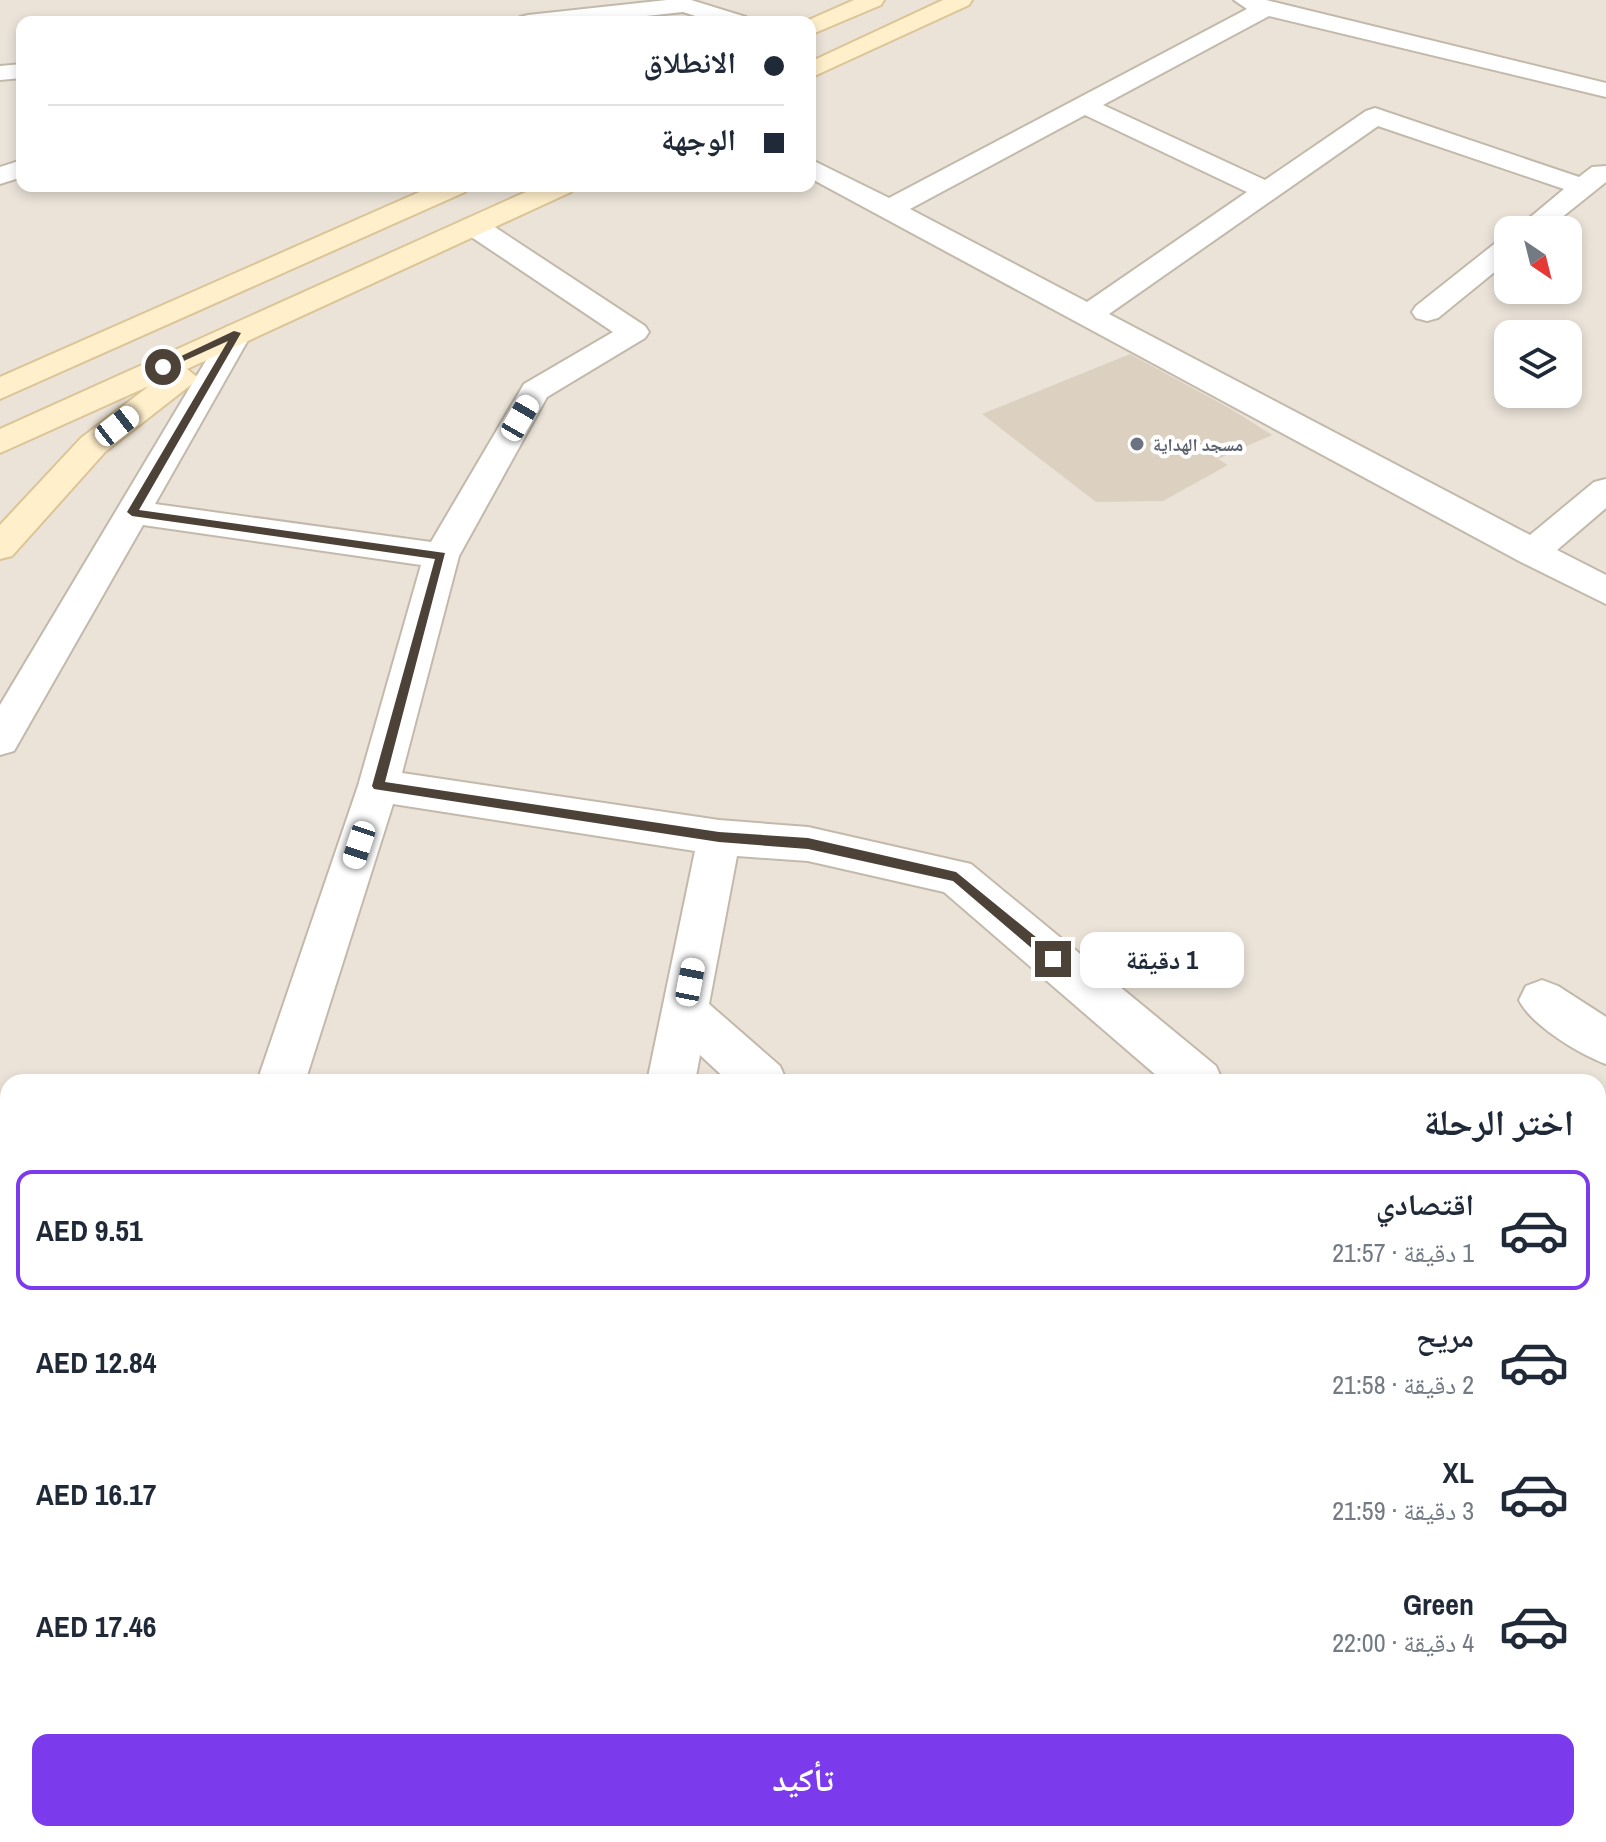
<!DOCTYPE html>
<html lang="ar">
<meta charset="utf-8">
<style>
:root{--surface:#fff;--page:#f2f2f3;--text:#1f2937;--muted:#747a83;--line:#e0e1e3;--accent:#7c3aed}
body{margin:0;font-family:"Archivo Narrow","Noto Naskh Arabic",sans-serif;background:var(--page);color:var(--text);direction:rtl;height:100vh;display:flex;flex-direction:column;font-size:30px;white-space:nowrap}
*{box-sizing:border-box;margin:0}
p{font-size:26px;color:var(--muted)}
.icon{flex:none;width:44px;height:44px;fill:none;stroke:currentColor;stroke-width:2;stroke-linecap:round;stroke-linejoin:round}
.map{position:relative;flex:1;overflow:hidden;direction:ltr}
.drawer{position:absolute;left:0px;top:1074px;width:1606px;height:768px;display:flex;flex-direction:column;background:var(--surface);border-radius:24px 24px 0 0;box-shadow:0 4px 12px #0003;direction:rtl}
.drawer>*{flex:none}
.guide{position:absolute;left:16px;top:16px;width:800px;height:176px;border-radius:16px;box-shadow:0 4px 12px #0003;direction:rtl;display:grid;align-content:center;height:176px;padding:0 32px;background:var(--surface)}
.needle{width:52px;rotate:145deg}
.tools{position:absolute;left:1494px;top:216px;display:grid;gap:16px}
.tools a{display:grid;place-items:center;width:88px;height:88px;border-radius:16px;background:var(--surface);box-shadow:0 4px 12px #0003;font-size:40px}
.end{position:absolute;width:36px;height:36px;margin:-18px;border:10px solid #4c4237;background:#fff;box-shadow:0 0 0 4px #fff}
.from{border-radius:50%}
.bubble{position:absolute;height:56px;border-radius:16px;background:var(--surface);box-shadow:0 4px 12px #0003;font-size:26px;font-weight:800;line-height:56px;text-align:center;direction:rtl}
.car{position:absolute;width:24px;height:48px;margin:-24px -12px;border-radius:10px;box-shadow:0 0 6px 2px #0007;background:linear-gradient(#fff 24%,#345 0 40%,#fff 0 76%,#345 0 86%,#fff 0)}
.guide b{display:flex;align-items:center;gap:28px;height:76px;font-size:30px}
.guide b+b{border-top:2px solid var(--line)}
.guide i{width:20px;height:20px;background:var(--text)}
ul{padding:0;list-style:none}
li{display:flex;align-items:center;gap:24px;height:120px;margin:0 16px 12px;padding:0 16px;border:4px solid transparent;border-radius:16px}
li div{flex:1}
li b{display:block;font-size:30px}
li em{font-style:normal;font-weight:800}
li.on{border-color:var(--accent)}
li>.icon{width:72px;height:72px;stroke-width:1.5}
h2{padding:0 32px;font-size:36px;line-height:96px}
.action{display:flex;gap:16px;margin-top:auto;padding:16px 32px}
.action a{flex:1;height:92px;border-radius:16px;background:var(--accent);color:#fff;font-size:32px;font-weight:800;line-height:92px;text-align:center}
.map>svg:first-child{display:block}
.residential{fill:#ebe3d8;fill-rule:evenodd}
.building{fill:#dcd0c1}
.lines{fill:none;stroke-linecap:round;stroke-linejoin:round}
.street-casing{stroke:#c3b9ab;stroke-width:4}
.secondary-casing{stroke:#dbc496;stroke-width:4}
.street{fill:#fff;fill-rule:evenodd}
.secondary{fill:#ffefcb;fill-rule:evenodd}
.route{fill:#4c4237}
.worship-dot{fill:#6b7280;stroke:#fff;stroke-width:3}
.labels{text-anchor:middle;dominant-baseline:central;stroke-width:8;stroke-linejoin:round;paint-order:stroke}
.far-worship-label{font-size:18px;font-weight:bold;fill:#5b616d;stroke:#fff;text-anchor:start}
</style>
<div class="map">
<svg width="1606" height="1842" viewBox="0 0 1606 1842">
<rect width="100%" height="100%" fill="#f6f2ea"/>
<path class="residential" d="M0 0H1606V1842H0ZM22 22H810V186H22ZM1508 230H1568V290H1508ZM1508 334H1568V394H1508ZM8 1082H1598V1834H8Z"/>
<path class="building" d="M1130 354 1231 409 1272 435 1218 459 1228 465 1163 501 1096 502 982 414Z"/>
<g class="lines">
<defs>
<path id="street" d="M667 0H691L746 17 750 22H714L683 12 591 22H516L520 17 528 15Z
M1234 0H1266L1606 83V97L1269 16 1103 105 1265 180 1366 111 1375 108 1579 177 1592 167 1606 166V182L1546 230H1515L1564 189 1378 126 1109 314 1530 535 1594 482 1606 479V508L1557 550 1606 575V604L1519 561 810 178V159L889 198 1247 9ZM1085 115 1247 192 1087 302 910 209Z
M22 64V78L0 80V66Z
M22 160V177L0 184V167Z
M474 218 484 220 645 326 649 332 645 338 547 397 459 556 402 773 719 820 808 827 971 864 1216 1066 1223 1082H1164L944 892 808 861 737 856 709 1004 780 1066 787 1082H729L700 1055 695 1082H647L695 851 393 804 305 1082H257L358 786 421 565 143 525 14 751 0 755V705L226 327 237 324 248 327 252 333 155 504 431 542 524 384 613 332 464 232 460 226 464 220Z
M1508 238V261L1438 318 1427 321 1416 318 1412 312 1416 306 1498 241Z
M1542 980 1558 986 1606 1017V1064C1579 1054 1531 1025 1519 1000L1526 986Z
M1598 1391 1606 1395V1454L1598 1451Z
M249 1834H315L316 1842H250Z
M732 1834H798L800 1842H734Z
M1070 1834H1139L1143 1842H1074Z"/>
<path id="secondary" d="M854 0H884L881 5 810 35V22H804Z
M943 0H972L969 5 810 78V62Z
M433 186H468L465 192 0 399V377Z
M539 186H574L571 192 187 369 197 377 192 384 105 452 12 556 0 559V525L81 438 149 386 0 453V429Z"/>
</defs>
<use href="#street" class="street-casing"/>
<use href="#secondary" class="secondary-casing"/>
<use href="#street" class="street"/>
<use href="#secondary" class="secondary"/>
</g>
<path class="route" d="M234 331 241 333 139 510 445 553 385 782 719 832 808 838 956 872 1058 955V963H1049L953 881 808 849 719 842 374 789 372 786 435 559 132 516 127 512 228 341 166 369 158 367Z"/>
<circle class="worship-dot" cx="1137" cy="444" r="8"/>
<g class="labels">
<g class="far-worship-label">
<text x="1153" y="444">مسجد الهداية</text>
</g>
</g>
</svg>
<div class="tools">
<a><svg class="needle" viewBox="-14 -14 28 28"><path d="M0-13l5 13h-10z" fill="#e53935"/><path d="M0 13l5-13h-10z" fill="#747a83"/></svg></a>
<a><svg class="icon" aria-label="layers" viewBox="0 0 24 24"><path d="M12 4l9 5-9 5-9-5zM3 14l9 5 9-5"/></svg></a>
</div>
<i class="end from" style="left:163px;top:367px"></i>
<i class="end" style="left:1053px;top:959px"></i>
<div class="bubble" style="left:1080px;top:932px;width:164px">1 دقيقة</div>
<i class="car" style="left:520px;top:418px;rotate:30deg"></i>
<i class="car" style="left:117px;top:426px;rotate:52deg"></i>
<i class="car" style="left:359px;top:845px;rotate:198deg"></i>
<i class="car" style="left:690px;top:982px;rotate:11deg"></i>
<div class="guide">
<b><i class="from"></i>الانطلاق</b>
<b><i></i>الوجهة</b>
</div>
<section class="drawer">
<h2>اختر الرحلة</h2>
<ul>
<li class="on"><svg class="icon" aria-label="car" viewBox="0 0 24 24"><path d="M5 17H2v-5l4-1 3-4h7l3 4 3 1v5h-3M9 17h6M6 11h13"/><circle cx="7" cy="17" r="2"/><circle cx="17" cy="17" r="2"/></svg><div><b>اقتصادي</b><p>1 دقيقة · 21:57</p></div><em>AED 9.51</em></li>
<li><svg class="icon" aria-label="car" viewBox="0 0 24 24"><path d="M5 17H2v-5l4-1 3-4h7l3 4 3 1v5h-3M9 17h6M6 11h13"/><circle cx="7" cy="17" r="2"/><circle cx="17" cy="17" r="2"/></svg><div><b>مريح</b><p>2 دقيقة · 21:58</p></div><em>AED 12.84</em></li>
<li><svg class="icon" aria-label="car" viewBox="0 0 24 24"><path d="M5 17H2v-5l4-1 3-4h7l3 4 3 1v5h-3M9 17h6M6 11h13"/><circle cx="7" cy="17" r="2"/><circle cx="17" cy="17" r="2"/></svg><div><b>XL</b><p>3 دقيقة · 21:59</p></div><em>AED 16.17</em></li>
<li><svg class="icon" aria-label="car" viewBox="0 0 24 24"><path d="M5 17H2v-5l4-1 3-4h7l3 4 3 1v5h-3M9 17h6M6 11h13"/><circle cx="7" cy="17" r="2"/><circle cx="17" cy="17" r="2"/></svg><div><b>Green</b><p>4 دقيقة · 22:00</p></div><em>AED 17.46</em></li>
</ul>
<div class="action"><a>تأكيد</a></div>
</section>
</div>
